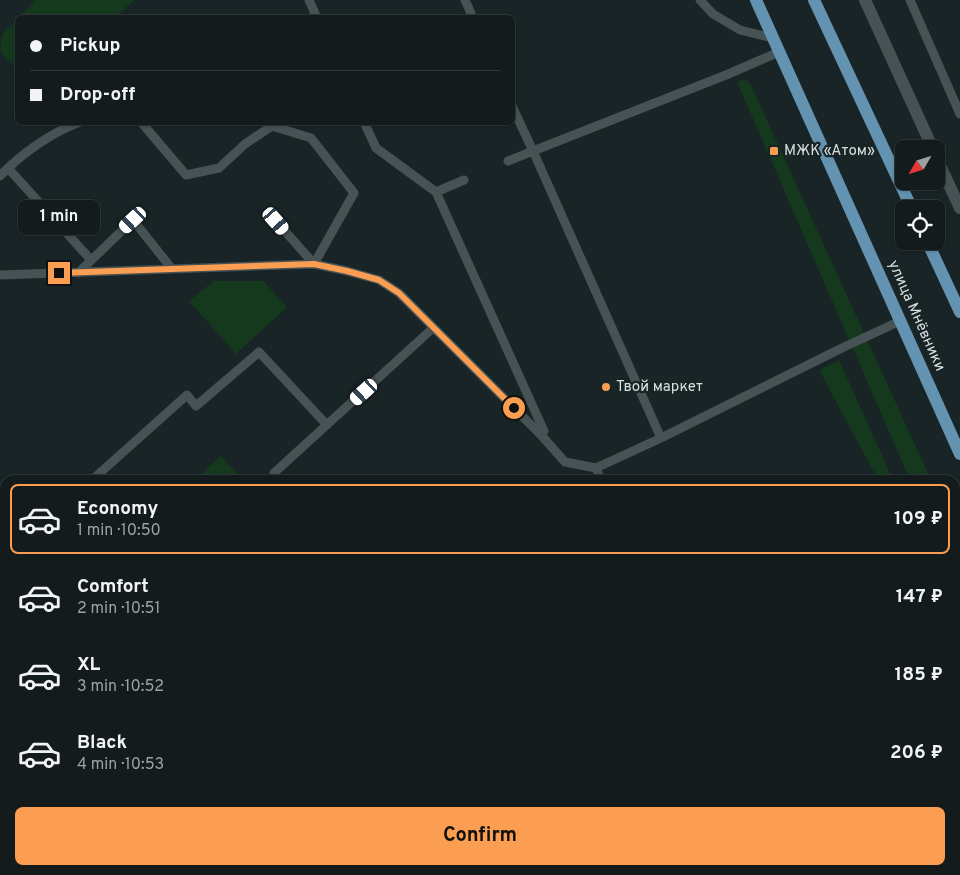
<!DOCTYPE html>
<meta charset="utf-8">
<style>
:root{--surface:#131b1c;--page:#202829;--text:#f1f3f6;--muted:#9da1a3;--line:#32393b;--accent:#fb9e51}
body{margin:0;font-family:Overpass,sans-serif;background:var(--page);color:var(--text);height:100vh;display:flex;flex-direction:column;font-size:19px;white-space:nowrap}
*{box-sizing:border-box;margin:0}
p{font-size:16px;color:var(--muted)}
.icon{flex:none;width:28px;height:28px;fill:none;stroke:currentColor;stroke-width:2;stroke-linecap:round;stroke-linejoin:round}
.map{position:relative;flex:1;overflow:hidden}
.sheet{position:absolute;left:0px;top:475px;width:960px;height:400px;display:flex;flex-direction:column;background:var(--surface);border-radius:15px 15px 0 0;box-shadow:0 1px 4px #0004,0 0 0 1px var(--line)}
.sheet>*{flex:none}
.hud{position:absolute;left:15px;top:15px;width:500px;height:110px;border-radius:8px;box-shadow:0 1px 4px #0004,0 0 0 1px var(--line);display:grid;align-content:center;height:110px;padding:0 15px;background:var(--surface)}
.needle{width:32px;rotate:231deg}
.fabs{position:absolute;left:895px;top:140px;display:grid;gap:10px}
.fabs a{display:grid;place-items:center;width:50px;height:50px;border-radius:8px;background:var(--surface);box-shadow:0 1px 4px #0004,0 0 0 1px var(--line);font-size:25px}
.end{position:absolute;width:22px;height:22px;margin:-11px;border:6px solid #fb9e51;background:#111;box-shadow:0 0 0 2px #111}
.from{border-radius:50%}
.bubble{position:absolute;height:35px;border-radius:8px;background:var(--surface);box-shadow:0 1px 4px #0004,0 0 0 1px var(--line);font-size:16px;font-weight:700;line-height:35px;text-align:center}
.car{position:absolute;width:15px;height:30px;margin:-15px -8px;border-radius:6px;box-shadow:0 0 4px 1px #0007;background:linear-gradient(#fff 24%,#345 0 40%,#fff 0 76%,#345 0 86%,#fff 0)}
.hud b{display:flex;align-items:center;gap:18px;height:48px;font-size:19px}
.hud b+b{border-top:1px solid var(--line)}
.hud i{width:12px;height:12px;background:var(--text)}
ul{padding:9px 0 0;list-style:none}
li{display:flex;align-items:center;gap:15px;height:70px;margin:0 10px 8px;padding:0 5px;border:2px solid transparent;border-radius:8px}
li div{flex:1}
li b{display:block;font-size:19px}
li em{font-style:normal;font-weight:700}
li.on{border-color:var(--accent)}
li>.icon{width:45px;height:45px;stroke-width:1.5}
.cta{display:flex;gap:10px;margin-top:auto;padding:10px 15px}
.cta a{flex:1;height:58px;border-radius:8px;background:var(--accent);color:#111;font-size:20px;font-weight:700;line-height:58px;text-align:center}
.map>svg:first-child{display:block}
.green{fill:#14391d}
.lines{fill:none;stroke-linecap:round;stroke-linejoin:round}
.service{stroke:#465254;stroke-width:9}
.secondary{stroke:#465254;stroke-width:12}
.primary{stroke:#6393b1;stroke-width:12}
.route{stroke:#fb9e51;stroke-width:6}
.poi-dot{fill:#fb9e51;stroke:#192426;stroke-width:2}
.labels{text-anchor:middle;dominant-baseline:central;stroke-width:4.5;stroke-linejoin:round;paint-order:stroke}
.poi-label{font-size:15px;fill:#d8dfe1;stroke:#192426;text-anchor:start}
.street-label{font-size:15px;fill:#d8dfe1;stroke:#192426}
</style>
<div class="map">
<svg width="960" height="875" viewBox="0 0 960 875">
<rect width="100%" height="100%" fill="#192426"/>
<path class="green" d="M36 0H134L116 17H19Z
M17 19V69L0 51 2 35Z
M742 80 748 81 751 85 931 480H910L737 82Z
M214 281H263L287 307 236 354 189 301Z
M839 360 893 480H878L819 370Z
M221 456 243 480H195Z
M955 589 960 600V658L955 647Z
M835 870H890L895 871 897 875H839Z"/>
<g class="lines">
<path class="service" d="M309 0 317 18
M465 0 473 18
M700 0 713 14 740 30 773 38
M910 0 960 114
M141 122 186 175 219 168 245 144 272 126 311 138 354 193 314 264 276 221
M364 122 376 148 436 192 544 431 541 435
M508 161 533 151 512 106
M8 168 91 260
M0 176C21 154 52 132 80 122
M436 192 464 180
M78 273 133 220 172 269
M0 275 314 264 347 271 379 280 399 293 541 435 565 462 596 468 661 438 842 348 900 321
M661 438 533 151 726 75 779 52
M596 468 601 480
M274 473 433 328
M92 480 187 395 196 406 259 352 327 425
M0 528H5
M0 629 5 634
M183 870 188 875
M386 870 390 875
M511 870 516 875
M905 870 907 875
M256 875 262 870
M750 875 756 870
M830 875 834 870"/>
<path class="secondary" d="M865 0 933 149
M936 157 960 208
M0 755 5 761
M0 786 5 791
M79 870 84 875
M107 870 112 875"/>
<path class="primary" d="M756 0 960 454
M814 0 912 209
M927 241 960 312"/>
</g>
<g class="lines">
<path class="route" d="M59 273 314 264 347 271 379 280 399 293 514 408"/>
</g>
<g class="poi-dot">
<rect x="769" y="146" width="10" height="10" rx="2.5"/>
<circle cx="606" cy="387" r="5"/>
</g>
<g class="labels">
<g class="poi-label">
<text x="784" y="151">МЖК «Атом»</text>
<text x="616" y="387">Твой маркет</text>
</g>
<g class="street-label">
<text transform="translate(916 316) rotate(66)">улица Мнёвники</text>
</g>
</g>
</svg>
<div class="fabs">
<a><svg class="needle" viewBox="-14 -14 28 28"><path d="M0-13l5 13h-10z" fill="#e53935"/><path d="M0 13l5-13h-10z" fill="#9da1a3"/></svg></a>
<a><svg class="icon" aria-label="locate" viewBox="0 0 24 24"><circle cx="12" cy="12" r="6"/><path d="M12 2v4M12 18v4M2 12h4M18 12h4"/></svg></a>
</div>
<i class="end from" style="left:514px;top:408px"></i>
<i class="end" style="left:59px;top:273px"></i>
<div class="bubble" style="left:18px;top:200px;width:82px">1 min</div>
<i class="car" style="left:133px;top:220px;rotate:227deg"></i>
<i class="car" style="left:276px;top:221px;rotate:139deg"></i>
<i class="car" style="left:364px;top:392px;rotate:228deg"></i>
<div class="hud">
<b><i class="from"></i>Pickup</b>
<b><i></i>Drop-off</b>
</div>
<section class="sheet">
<ul>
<li class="on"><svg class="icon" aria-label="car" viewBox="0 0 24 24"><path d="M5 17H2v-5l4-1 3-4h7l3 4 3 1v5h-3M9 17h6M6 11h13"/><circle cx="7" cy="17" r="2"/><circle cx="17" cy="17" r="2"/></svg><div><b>Economy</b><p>1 min · 10:50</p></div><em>109 ₽</em></li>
<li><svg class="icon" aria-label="car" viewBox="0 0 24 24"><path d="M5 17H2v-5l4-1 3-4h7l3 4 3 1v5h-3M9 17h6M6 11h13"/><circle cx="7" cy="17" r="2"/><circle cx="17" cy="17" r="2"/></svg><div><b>Comfort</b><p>2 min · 10:51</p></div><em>147 ₽</em></li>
<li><svg class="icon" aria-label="car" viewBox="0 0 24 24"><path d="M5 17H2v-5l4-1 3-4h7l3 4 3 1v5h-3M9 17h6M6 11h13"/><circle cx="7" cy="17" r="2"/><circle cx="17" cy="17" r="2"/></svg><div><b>XL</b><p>3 min · 10:52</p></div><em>185 ₽</em></li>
<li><svg class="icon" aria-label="car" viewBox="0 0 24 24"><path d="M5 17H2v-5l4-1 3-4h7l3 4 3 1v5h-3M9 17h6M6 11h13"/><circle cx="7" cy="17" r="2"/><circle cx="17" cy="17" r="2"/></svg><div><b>Black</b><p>4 min · 10:53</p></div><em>206 ₽</em></li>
</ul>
<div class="cta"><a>Confirm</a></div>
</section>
</div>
